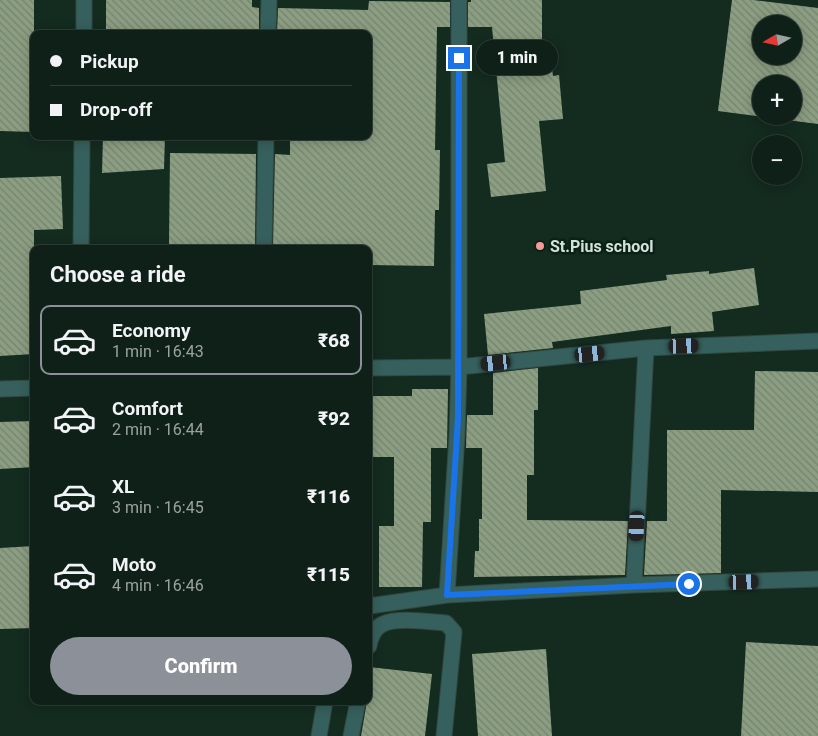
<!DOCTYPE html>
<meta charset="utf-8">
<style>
:root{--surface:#0f2018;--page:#182821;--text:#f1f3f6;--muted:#9ba3a2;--line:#2f3e37;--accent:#8c9099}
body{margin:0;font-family:Roboto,sans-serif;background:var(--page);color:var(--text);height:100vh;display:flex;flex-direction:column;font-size:19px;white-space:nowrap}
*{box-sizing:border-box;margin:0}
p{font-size:16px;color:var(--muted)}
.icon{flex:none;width:28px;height:28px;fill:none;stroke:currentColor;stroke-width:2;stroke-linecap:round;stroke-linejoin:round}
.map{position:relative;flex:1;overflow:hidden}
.side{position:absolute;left:30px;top:245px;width:342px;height:460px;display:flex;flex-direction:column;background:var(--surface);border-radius:10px;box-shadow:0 2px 12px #0003,0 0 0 1px var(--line)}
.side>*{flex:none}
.banner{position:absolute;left:30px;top:30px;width:342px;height:110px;border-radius:10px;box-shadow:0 2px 12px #0003,0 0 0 1px var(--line);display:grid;align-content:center;height:110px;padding:0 20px;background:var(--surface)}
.needle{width:32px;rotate:261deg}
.fabs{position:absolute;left:752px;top:15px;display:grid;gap:10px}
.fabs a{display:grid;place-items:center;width:50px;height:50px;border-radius:50%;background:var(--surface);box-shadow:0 2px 12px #0003,0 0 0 1px var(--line);font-size:25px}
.end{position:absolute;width:22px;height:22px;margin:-11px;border:6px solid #1a73e8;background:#fff;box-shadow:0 0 0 2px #fff}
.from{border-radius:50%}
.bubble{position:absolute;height:35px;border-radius:18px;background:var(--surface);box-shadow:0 2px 12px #0003,0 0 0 1px var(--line);font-size:16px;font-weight:800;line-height:35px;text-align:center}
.car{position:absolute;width:15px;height:30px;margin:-15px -8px;border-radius:6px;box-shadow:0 0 4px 1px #0007;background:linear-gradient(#222 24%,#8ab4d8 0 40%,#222 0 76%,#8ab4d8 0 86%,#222 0)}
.banner b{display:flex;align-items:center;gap:18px;height:48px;font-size:19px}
.banner b+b{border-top:1px solid var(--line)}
.banner i{width:12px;height:12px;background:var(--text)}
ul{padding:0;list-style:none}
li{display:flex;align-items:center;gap:15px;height:70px;margin:0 10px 8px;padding:0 10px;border:2px solid transparent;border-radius:10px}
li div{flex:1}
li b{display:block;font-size:19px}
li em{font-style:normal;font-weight:800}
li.on{border-color:var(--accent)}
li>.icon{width:45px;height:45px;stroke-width:1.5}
h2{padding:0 20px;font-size:22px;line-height:60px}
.cta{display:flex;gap:10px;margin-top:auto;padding:10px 20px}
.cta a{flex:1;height:58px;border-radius:30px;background:var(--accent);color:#fff;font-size:20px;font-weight:800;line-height:58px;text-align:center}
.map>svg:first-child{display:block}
.building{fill:url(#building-back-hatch);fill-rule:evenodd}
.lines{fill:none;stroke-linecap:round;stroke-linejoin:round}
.minor-casing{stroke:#33483e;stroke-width:17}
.minor{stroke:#36605d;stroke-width:15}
.route{stroke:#1a73e8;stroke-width:6}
.poi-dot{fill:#f59b97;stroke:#0a2117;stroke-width:2}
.labels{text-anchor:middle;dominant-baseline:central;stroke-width:5;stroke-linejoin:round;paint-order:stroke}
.poi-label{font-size:16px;font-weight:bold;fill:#d4e2da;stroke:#0a2117;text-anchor:start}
</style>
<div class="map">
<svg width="818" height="736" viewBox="0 0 818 736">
<defs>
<pattern id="building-back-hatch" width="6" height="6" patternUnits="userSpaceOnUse" patternTransform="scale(1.25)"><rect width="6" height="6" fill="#8c9e82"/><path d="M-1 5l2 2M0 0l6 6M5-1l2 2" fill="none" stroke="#75836e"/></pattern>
</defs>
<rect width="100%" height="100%" fill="#142b20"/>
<path class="building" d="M0 0H34V132L0 131Z
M106 0H252V7L259 8V34H187V31L106 30Z
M471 0H542V48H550L553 76 559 75 563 119 539 121 546 191 491 197 487 164 505 162 492 27H468V2H471Z
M732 0H753L818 8V124L718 111ZM761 24H794V56H761ZM761 84H794V116H761Z
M369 1 450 2V27H437L435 150H440L439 210H435L434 266 370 265 371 249H283V246H273L275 154 290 155V136H369V34H277L278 8 368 10Z
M103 136H165L164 169 102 173Z
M170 153 256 154 255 245 169 244Z
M61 176 63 229 34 230V354L0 356V178Z
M754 268 759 305 712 312 714 331 671 334V326L552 342 553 348 488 355 484 314 581 304 580 291 667 280 666 275 709 271V274Z
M538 368V410H534V475H527V520L628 521 625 575 474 577 475 551H479V519H482V448H466L467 415H493V373Z
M755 371 818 372V492L721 490V573L644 575 647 521H667V430H754Z
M412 389H448L447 448H431V522H423L422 587H379V526H394V457H369V396H412Z
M34 421V467L0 469V422Z
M34 546V628L0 629V548Z
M746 642 818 646V736H741Z
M546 649 552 736H478L472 654Z
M369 667 432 674 425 736H361L367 701H369Z"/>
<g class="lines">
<defs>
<path id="minor" d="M84 34V0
M268 34 269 0
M81 249 82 136
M264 249 266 136
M369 368 459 367 646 348 818 341
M0 389 34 388
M634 585 646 348
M447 595 457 435 459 367V0
M369 606 447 595 634 585 818 579
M369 646C370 638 375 627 383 624 398 617 429 622 446 623L454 632 444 736
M319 736 325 701
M351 736 358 701"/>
</defs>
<use href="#minor" class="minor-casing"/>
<use href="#minor" class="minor"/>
</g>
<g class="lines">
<path class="route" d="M459 58 458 418 447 595 689 584"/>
</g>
<circle class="poi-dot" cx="540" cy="246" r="5"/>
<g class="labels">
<g class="poi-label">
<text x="550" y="246">St.Pius school</text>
</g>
</g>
</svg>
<div class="fabs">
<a><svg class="needle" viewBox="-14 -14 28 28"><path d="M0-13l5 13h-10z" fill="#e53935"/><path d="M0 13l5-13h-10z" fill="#9ba3a2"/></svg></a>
<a>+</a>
<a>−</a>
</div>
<i class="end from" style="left:689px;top:584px"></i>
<i class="end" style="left:459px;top:58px"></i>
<div class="bubble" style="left:476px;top:40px;width:82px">1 min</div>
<i class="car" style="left:684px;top:346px;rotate:88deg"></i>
<i class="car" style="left:590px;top:354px;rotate:84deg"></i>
<i class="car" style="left:496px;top:363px;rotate:264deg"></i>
<i class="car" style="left:637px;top:526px;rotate:183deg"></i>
<i class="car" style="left:744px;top:582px;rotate:88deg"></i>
<div class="banner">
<b><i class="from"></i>Pickup</b>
<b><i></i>Drop-off</b>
</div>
<section class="side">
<h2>Choose a ride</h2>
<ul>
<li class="on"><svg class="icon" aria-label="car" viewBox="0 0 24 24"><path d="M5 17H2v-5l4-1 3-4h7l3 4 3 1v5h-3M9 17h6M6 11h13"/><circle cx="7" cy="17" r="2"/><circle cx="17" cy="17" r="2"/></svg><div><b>Economy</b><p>1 min · 16:43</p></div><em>₹68</em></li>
<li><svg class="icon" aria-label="car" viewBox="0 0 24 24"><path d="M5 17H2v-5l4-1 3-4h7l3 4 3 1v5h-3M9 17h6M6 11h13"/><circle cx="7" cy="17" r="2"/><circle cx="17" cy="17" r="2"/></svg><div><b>Comfort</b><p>2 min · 16:44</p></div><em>₹92</em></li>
<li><svg class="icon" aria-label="car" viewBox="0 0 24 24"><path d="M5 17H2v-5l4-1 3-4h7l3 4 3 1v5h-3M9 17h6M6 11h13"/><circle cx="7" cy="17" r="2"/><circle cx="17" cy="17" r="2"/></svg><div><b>XL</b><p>3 min · 16:45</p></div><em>₹116</em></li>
<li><svg class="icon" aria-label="car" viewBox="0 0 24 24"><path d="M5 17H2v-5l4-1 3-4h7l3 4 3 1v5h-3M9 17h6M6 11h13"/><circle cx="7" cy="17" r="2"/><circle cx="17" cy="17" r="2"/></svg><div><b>Moto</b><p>4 min · 16:46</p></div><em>₹115</em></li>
</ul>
<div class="cta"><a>Confirm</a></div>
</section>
</div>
